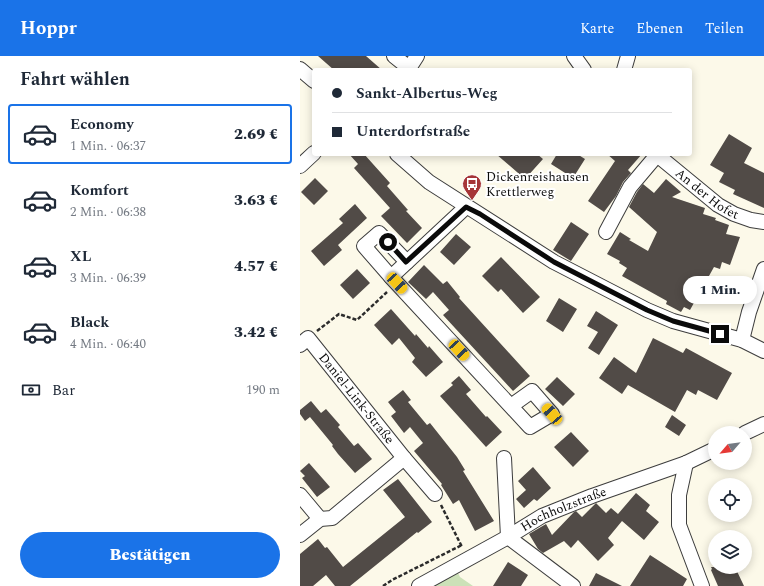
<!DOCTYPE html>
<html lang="de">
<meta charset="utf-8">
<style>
:root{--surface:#fff;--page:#f6f6f7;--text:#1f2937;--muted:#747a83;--line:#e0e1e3;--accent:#1a73e8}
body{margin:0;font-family:Spectral,serif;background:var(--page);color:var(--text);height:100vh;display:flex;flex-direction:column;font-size:15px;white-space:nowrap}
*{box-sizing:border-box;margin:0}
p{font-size:13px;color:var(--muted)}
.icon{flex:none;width:22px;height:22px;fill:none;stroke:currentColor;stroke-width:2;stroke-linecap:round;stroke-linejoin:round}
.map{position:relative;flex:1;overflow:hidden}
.panel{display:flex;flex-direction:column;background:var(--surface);width:300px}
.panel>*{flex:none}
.hud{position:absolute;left:12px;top:12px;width:380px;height:88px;border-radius:4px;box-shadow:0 2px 10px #0003;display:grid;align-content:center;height:88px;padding:0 20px;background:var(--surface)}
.needle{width:26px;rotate:242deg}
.controls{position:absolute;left:408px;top:370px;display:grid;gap:8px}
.controls a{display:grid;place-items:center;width:44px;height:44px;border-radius:50%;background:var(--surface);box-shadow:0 2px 10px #0003;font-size:20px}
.end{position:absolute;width:18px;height:18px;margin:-9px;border:5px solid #0a0a0a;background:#fff;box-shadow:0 0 0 2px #fff}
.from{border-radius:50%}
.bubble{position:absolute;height:28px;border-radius:14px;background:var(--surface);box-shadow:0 2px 10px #0003;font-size:13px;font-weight:800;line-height:28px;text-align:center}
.car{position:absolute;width:12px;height:24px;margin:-12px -6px;border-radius:5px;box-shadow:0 0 3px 1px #0007;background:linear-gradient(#f5c518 24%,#345 0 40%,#f5c518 0 76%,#345 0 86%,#f5c518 0)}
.hud b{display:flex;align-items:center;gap:14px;height:38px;font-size:15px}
.hud b+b{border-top:1px solid var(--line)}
.hud i{width:10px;height:10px;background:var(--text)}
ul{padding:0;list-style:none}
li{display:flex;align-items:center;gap:12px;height:60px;margin:0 8px 6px;padding:0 12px;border:2px solid transparent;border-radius:4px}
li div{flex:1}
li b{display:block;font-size:15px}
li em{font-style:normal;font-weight:800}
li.current{border-color:var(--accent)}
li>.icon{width:36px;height:36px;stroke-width:1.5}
h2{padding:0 20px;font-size:18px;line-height:48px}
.pay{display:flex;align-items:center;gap:10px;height:44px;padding:0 20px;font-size:15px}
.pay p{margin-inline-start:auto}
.primary-button{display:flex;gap:8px;margin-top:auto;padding:8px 20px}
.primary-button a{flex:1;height:46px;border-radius:24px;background:var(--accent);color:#fff;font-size:16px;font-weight:800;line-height:46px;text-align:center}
header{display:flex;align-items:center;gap:24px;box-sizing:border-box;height:56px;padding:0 20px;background:var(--accent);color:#fff}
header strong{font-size:19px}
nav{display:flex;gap:22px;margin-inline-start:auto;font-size:14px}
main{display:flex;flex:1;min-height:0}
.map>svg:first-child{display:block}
.green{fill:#cce1b8}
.building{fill:#514b47}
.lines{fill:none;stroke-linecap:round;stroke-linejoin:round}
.minor-casing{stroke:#3d3d3d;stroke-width:16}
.path{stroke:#2c2c2c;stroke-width:2.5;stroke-dasharray:4 2;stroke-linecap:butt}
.minor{stroke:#fff;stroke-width:14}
.route{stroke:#0a0a0a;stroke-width:5}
.labels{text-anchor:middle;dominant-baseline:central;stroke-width:4;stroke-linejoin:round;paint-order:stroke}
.poi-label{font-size:13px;fill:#0a0a0a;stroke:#fff;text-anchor:start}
.street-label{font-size:13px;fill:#0a0a0a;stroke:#fff}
</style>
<header>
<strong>Hoppr</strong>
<nav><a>Karte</a><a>Ebenen</a><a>Teilen</a></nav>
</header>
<main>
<section class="panel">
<h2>Fahrt wählen</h2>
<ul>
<li class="current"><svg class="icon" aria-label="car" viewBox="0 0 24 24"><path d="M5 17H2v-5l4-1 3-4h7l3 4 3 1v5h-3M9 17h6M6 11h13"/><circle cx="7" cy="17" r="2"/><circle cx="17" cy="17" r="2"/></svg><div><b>Economy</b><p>1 Min. · 06:37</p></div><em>2.69 €</em></li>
<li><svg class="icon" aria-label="car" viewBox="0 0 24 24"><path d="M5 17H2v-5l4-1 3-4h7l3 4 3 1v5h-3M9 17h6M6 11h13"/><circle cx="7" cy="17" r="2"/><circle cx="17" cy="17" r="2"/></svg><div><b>Komfort</b><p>2 Min. · 06:38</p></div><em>3.63 €</em></li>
<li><svg class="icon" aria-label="car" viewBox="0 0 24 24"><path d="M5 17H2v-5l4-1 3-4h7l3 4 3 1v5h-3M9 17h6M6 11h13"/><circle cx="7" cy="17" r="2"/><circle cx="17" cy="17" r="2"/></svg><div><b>XL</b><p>3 Min. · 06:39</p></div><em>4.57 €</em></li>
<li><svg class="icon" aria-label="car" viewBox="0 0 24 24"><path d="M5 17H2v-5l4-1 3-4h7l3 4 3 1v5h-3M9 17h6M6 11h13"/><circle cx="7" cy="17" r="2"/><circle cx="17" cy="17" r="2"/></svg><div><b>Black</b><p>4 Min. · 06:40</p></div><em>3.42 €</em></li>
</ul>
<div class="pay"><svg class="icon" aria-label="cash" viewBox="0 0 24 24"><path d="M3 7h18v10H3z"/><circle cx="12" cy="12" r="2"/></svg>Bar<p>190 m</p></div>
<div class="primary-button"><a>Bestätigen</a></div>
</section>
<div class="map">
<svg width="464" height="530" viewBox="0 0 464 530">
<rect width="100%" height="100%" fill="#fcf9e9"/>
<path class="green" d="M158 517 160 521 173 530H132Z"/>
<path class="building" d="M18 0H66L82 14H34Z
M429 78 452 92 444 107 464 117V152L433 138 435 134 419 126 424 117 410 109Z
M49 98H64L90 127 87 130 108 154 106 155 122 172 107 187 81 160 90 152 54 112 58 108Z
M196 98H237L243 103 225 123Z
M257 98H277L285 103 273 122 251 108Z
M307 98H342L328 114 331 117 323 126 316 140 304 156 288 145 315 105Z
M15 122 28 135 14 149 1 136Z
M366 123 381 136 372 141 405 152 403 158 416 162 415 164 429 169 426 178 440 181 430 209 422 206 420 213 414 211 390 254 384 251 381 256 366 248 367 245 322 220 327 212 319 207 320 205 307 198 320 176 331 183 329 184 348 195 357 176 329 151 337 136 343 128 354 137Z
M55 148 67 162 38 189 42 194 24 210 11 195 43 167 39 163Z
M271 166 289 178 271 205 253 194Z
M156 178 171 191 154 209 140 196Z
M201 201 240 241 223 257 201 233 198 236 182 220Z
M124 209 143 228 147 225 160 241 159 242 230 320 213 335 143 259 149 254 133 236 126 243 108 226Z
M57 213 70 227 53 243 40 229Z
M259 242 277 253 263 276 246 265Z
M91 253 115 280 116 278 128 292 129 290 143 306 126 321 112 306 115 302 99 282 92 289 74 269Z
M296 255 318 269 299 299 288 292 298 276 287 270Z
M353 282 383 297 386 292 432 317 417 344 398 334 396 339 387 334 375 356 328 329 322 338 299 322 314 301 336 317Z
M159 320 171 334 166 338 186 361 187 360 202 376 186 391 140 340 153 329 151 327Z
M257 321 275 338 263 350 245 333Z
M103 334 111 344 108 346 127 369 130 367 157 401 165 414 163 415 194 465 175 475 159 444 153 448 141 429 142 428 114 395 123 387 110 371 104 377 91 360 96 356 88 346Z
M11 345 21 357 26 353 40 369 38 371 54 390 58 387 72 403 55 417 38 398 32 390 33 389 10 361 5 365 0 358V354Z
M372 359 386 369 379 380 365 371Z
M271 376 289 395 273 411 254 391Z
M9 407 30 431 17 441 2 422 5 420 0 415Z
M233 411 251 432 237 445 234 443 224 452 216 443 226 434 218 425Z
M98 423 132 466 118 477 117 476 50 530H35L26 519 13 530H0V498L18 483 25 492 27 491 43 511 105 461 83 434Z
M336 437 350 449 346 455 359 466 344 484 322 465 308 482 314 489 298 505 278 484 271 492 264 485 243 497 238 493 229 478 246 468 252 479 274 456 276 455 282 461 296 447 306 457 311 452 318 458Z
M350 499 387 523 383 530H330Z
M208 506 228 519 221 530H193Z
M411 511H435L444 530H418L411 514 412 513Z
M296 517 322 530H289Z"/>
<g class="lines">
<defs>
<g id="minor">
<path d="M94 0 109 12"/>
<path d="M274 0 284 14"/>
<path d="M0 13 14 25"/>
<path d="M108 14 117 0"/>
<path d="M324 14 328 0"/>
<path d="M97 98 129 126 254 206 347 254 373 265 442 284 464 295"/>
<path id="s1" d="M356 98 418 149 434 158 451 164 464 166"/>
<path d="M0 110 14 97"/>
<path d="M166 151 91 221 230 371 252 358 232 335 211 350"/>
<path d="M306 176 330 131 357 99"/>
<path d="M91 221 64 190 79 177 107 206"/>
<path d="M442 284 449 256 464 213"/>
<path id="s2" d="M0 289 8 282 104 402 135 438"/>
<path d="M445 377 464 368"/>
<path d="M204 402 208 481 273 530"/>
<path d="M386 407 379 439V469L402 530"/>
<path d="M0 439 20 463"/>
<path d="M0 479 20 463 32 462 104 402"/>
<path id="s3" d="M119 530 208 481 242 460 292 440 386 407 415 393"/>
</g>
</defs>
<use href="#minor" class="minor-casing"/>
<path class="path" d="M17 275 39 258 57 264 87 236
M141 449 162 491
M83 530 92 524 162 489"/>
<use href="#minor" class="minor"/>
</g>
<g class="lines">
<path class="route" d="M88 186 106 206 166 151 180 158 254 206 347 254 373 265 420 278"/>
</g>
<defs>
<symbol id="bus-pin" viewBox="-11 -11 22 30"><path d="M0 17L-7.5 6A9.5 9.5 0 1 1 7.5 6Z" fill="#a63538" stroke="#fff"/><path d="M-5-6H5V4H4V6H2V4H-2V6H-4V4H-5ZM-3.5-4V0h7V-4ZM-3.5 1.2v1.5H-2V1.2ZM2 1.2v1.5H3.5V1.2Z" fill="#fff"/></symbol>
</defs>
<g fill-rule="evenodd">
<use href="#bus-pin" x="161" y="117" width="22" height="30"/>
</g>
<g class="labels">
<g class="poi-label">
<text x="186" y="121">Dickenreishausen<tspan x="186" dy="15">Krettlerweg</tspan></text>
</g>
<g class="street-label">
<text stroke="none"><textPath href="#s1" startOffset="65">An der Hofet</textPath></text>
<text stroke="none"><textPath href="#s2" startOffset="88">Daniel-Link-Straße</textPath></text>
<text stroke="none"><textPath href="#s3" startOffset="164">Hochholzstraße</textPath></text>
</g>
</g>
</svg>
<div class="controls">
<a><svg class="needle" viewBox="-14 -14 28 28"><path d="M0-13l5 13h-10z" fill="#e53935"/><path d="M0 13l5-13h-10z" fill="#747a83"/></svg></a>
<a><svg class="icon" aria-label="locate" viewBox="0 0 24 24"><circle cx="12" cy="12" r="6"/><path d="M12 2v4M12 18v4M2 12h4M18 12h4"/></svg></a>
<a><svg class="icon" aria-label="layers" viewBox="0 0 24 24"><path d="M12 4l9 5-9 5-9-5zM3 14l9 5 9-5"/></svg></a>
</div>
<i class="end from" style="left:88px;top:186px"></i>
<i class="end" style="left:420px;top:278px"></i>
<div class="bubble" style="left:383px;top:220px;width:74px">1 Min.</div>
<i class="car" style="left:97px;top:227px;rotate:137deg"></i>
<i class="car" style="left:159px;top:294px;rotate:137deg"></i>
<i class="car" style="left:252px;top:358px;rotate:318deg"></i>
<div class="hud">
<b><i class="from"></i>Sankt-Albertus-Weg</b>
<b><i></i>Unterdorfstraße</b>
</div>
</div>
</main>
